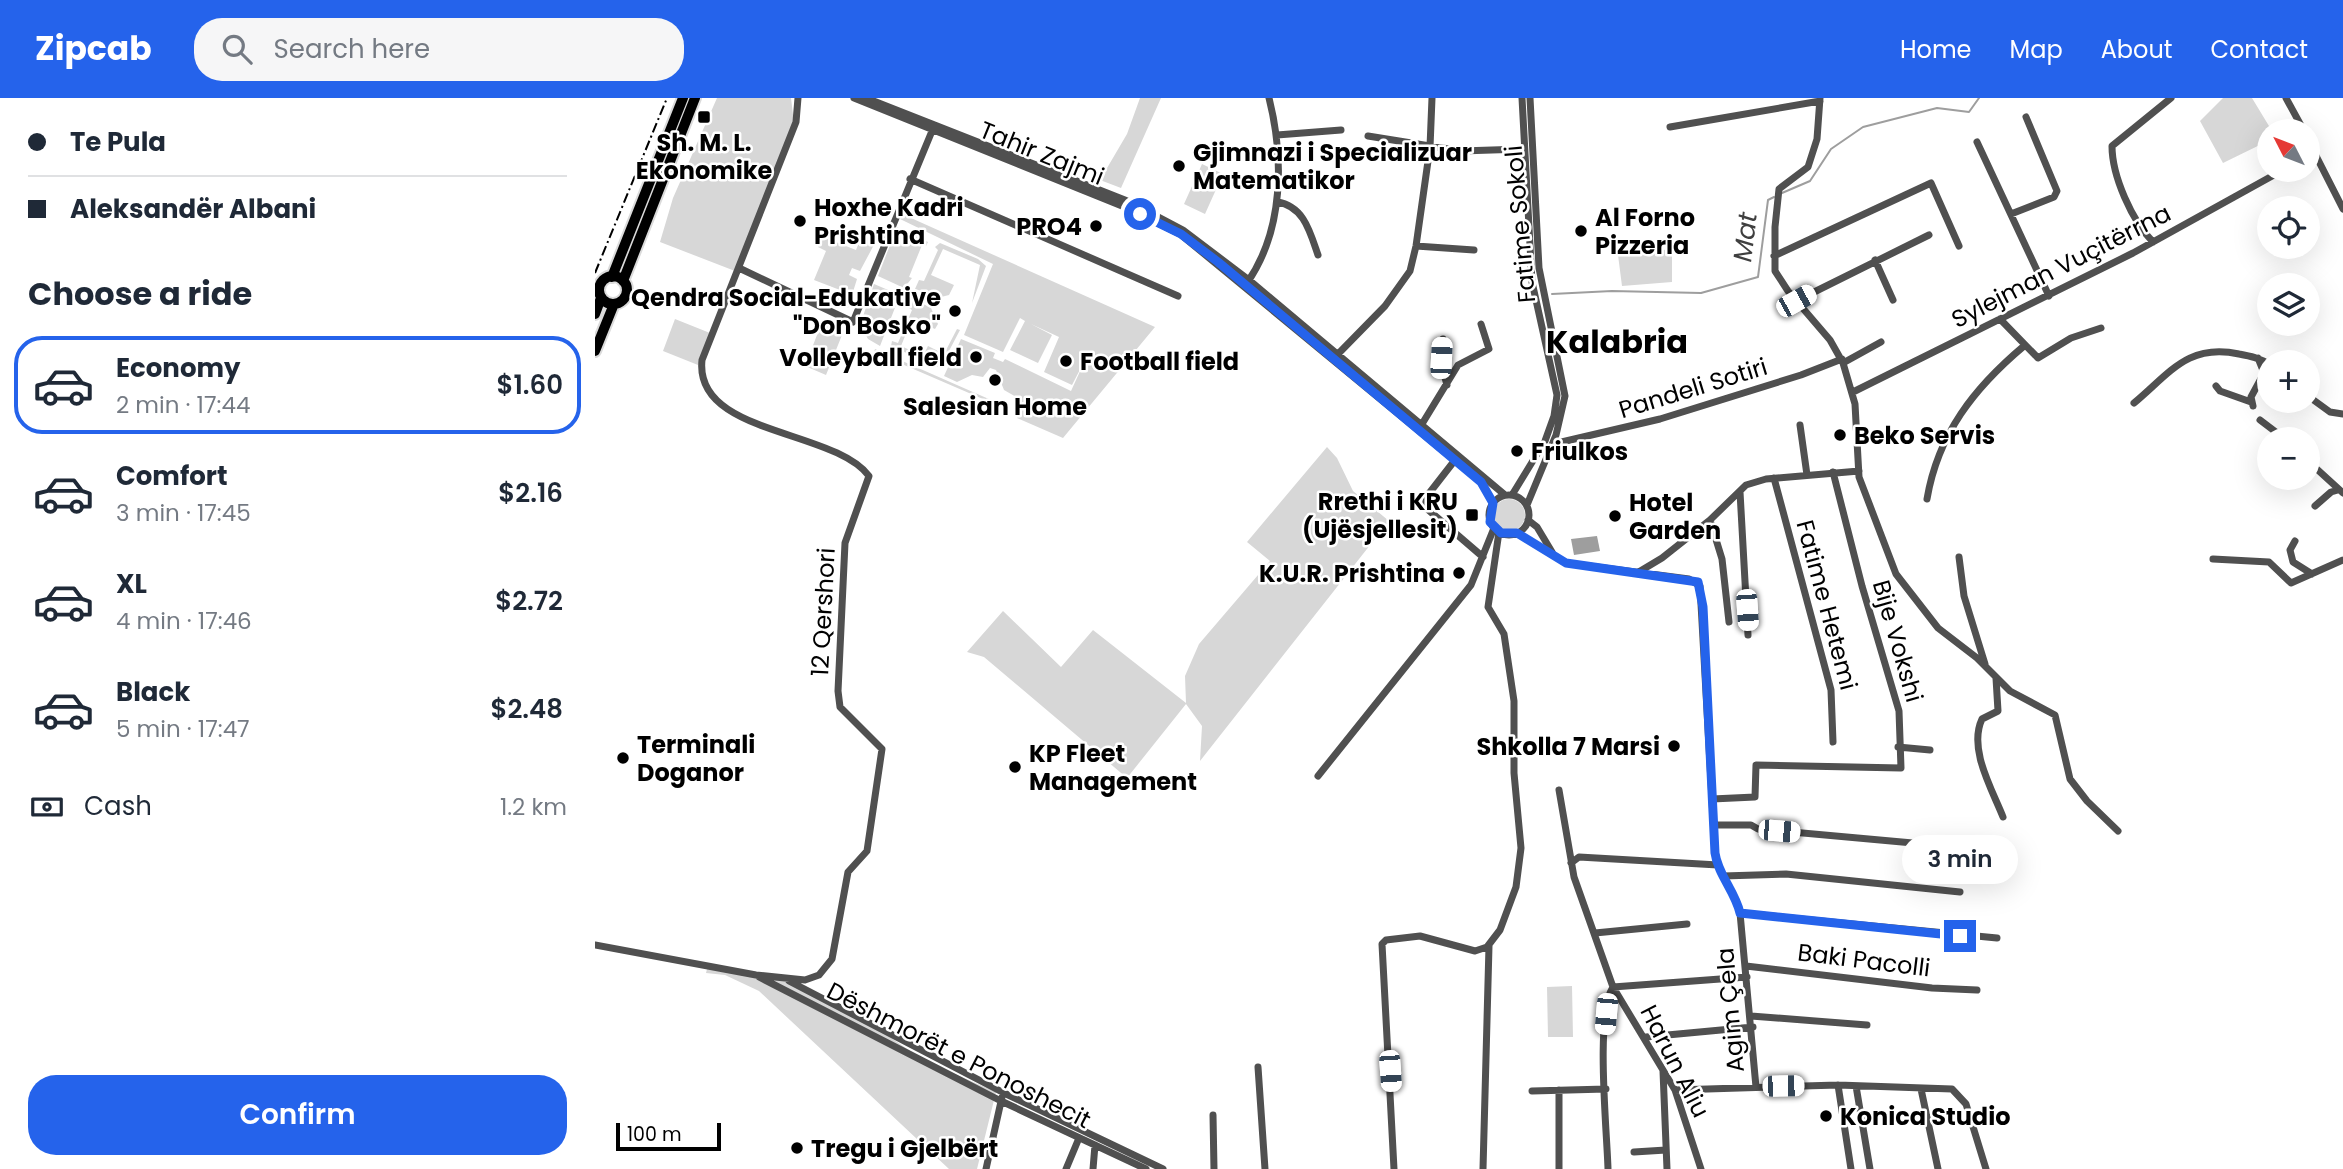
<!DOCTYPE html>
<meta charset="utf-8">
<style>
:root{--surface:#fff;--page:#f6f6f7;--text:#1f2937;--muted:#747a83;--line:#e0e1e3;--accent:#2563eb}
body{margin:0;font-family:Poppins,sans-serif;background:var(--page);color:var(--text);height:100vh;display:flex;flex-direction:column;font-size:26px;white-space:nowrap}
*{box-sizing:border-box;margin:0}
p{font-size:23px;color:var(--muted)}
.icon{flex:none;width:38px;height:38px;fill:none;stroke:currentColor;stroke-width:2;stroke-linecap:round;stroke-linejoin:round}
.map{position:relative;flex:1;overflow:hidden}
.panel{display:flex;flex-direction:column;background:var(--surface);width:595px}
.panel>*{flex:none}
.banner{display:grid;align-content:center;height:154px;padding:0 28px;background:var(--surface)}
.needle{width:46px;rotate:312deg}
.fabs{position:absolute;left:1662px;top:21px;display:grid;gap:14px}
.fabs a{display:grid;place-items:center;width:63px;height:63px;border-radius:50%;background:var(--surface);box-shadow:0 7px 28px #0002;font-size:35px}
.scale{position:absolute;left:21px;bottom:18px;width:105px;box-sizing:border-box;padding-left:7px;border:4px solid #000;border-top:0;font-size:19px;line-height:24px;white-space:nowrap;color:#000;-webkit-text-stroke:5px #fff;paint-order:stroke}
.end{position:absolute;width:32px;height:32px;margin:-16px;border:9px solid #2563eb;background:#fff;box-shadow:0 0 0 4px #fff}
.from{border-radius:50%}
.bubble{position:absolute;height:49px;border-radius:24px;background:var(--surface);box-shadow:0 7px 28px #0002;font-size:23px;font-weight:600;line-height:49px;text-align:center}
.car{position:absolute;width:21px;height:42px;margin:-21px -10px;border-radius:9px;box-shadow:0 0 5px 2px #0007;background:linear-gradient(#fff 24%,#345 0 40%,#fff 0 76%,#345 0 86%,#fff 0)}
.banner b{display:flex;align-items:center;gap:24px;height:66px;font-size:26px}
.banner b+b{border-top:2px solid var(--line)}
.banner i{width:18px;height:18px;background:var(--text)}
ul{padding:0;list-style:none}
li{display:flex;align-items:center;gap:21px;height:98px;margin:0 14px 10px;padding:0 14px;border:4px solid transparent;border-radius:28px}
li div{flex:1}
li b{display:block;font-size:26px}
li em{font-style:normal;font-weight:600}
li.on{border-color:var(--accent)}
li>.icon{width:63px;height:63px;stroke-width:1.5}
h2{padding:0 28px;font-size:32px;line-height:84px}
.pay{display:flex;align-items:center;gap:18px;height:77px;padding:0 28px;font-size:26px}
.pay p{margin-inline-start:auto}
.button{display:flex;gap:14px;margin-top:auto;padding:14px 28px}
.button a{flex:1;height:80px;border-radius:28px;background:var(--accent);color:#fff;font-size:28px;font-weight:600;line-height:80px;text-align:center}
header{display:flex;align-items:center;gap:42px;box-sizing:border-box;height:98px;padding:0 35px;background:var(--accent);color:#fff}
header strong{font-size:33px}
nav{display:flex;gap:38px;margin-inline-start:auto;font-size:24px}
.search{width:490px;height:63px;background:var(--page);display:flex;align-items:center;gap:18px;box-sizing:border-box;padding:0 24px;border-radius:28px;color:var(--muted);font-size:26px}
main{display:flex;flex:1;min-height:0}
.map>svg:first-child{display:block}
.green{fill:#d7d7d7}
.water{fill:#9e9e9e}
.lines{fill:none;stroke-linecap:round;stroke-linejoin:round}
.stream{stroke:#9e9e9e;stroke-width:2}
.highway-casing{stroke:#dbdbdb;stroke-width:14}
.minor{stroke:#505050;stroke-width:7}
.highway{stroke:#000;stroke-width:10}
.rail{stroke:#000;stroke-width:2;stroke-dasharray:10 3.5 2 3.5;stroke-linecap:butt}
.route{stroke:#2563eb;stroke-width:9}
.poi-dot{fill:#000;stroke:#fff;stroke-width:2.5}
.labels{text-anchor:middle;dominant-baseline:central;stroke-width:5;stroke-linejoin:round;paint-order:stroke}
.poi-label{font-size:24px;font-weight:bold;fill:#000;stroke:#fff;text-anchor:start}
.street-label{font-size:24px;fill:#000;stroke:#fff}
.water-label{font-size:26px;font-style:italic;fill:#3f3f3f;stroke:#fff}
.district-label{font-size:32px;font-weight:bold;fill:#000;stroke:#fff}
</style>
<header>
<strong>Zipcab</strong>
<div class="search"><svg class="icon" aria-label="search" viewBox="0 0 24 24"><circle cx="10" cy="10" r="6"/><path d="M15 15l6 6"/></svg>Search here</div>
<nav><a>Home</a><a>Map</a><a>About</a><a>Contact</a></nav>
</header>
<main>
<section class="panel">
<div class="banner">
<b><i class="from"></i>Te Pula</b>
<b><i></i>Aleksandër Albani</b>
</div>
<h2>Choose a ride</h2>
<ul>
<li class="on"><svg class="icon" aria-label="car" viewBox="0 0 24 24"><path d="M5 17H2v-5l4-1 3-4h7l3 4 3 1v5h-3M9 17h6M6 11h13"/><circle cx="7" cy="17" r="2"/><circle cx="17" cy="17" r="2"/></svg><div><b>Economy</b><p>2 min · 17:44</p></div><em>$1.60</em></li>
<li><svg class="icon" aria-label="car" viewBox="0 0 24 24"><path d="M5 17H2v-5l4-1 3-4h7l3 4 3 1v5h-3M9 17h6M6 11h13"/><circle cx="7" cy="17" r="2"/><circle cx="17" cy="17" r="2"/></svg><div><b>Comfort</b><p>3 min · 17:45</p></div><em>$2.16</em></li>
<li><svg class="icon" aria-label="car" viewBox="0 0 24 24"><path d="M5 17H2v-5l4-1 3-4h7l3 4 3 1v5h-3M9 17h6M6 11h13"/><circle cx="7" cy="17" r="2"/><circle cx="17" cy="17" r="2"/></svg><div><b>XL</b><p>4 min · 17:46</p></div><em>$2.72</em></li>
<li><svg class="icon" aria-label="car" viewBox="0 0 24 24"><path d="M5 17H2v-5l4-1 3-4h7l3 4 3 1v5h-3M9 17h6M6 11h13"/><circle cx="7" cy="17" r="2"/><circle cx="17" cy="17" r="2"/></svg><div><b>Black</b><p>5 min · 17:47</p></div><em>$2.48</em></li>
</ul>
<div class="pay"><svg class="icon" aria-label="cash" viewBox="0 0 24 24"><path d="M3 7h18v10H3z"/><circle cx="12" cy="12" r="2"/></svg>Cash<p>1.2 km</p></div>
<div class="button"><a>Confirm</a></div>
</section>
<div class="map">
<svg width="1748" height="1071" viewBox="0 0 1748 1071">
<rect width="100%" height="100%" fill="#fff"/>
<path class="green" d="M122 0H196L199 25 140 173 65 144 78 100Z
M545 0H566L526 90 505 82 532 36Z
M1628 0H1657L1677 33 1675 42 1628 65 1605 23Z
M607 66 628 76 610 116 589 106Z
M307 116 560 229 468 340 422 320 428 307 422 305 423 300 409 292 401 272 395 270 388 279 377 277 362 284 349 278 366 241 400 255 398 260 408 264 410 261 476 293 492 258 477 287 449 274 464 239 436 226 457 237 443 265 415 252 430 223 425 220 408 254 369 237 398 166 305 121Z
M302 129 333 144 331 148 327 147 314 179 317 180 309 190 283 178Z
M267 137 281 143 265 173 257 170 254 177 262 181 253 210 240 205 245 192 219 182 231 153 223 149 228 139 261 152Z
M345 145 383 161 391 168 377 205 385 167 348 151 336 177 359 187 354 197 346 199 320 191 324 182 329 183 343 152 340 149Z
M1077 151V184L1027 188 1023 157Z
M279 186 305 197 285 248 273 241 265 227Z
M317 200 336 210 343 226 340 231 317 221 306 248 328 258 333 248 349 256 362 231 365 232 345 270 296 248 297 243 303 245 317 212 312 209Z
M80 221 115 235 103 267 68 253Z
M227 224 249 232 231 277 210 268Z
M280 251 412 309 411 311 279 254Z
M732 349 742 360 758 393 794 423 605 663 607 628 591 606 532 680 389 559 372 554 408 513 466 569 498 532 591 605 590 578 604 546 675 463 652 444Z
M898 417a16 16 0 1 1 32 0a16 16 0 1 1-32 0Z
M113 867 190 880 292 937 328 962 401 994 382 1071H354L164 893 130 877 111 875Z
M977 888 978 939H953L952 889Z"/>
<path class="water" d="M1002 438 1005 453 979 457 976 441Z"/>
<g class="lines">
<path class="stream" d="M1187 95 1215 83 1236 51 1268 29 1342 10 1374 14 1384 0
M957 196 1017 193 1106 195 1163 179 1173 102 1179 99"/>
<defs>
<path id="highway" d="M4 192a14 14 0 1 1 28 0a14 14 0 1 1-28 0Z
M17 179 88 0
M28 183 100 0
M0 216 6 200
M0 253 19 206"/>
</defs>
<use href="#highway" class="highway-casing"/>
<path class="minor" d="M259 0 532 110 585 136 886 384 898 405
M271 0 535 104 588 132 654 182 910 397
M1225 0 1222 41 1213 69 1184 91 1180 129V173L1193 193 1235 242 1248 265 1260 306 1264 379 1301 476 1343 530 1382 560 1415 593 1460 617 1475 681 1492 703 1523 733
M1691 0 1709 33
M1075 29 1225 3
M682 37 746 32
M773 38 866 53 928 51
M1713 42 1748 111
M1382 44 1454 198
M315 81 583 198
M682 104C709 108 715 134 723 157
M1416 116 1459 99 1462 93 1431 19
M1558 144C1537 123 1517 78 1517 48L1576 0
M821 148 879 152
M1179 158 1336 85 1364 148
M1280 162 1298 202
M144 170 258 224 337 33
M652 185C689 132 689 60 674 0
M1201 203 1334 137
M1405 221 1443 260 1476 240 1506 230
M848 241 846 265 852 287
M743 256 790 208 815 173 821 148 835 49 837 0
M1248 265 1286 244
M1621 288 1625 293 1656 304
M1258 294 1538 155 1688 72
M1713 298 1735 314 1748 316
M1539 305C1575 275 1593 245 1644 256 1655 258 1665 260 1675 267
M1658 308 1656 299 1669 275 1663 260
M1665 322 1690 341
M827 326 863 267 894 251 886 226
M1205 327 1212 377
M958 346 1065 321 1206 277 1247 261
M860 362 832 398 830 409 888 459
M1713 363 1748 395
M1179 380 1236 592 1238 644
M1145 394 1153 537
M917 397 950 343 959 318 962 297 937 184 927 0
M894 417a20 20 0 1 1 40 0a20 20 0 1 1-40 0Z
M1332 401C1343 336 1379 290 1429 248
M932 407 961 337 970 298 944 170 935 0
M1720 408 1736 394 1743 392
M933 422 942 429 957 454
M1115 422 1127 461 1134 524
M922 435 971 465 1094 481 1105 488 1120 755C1123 777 1140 793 1145 815L1161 989
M1700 443 1695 452 1698 464 1717 476
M1364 459 1369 498 1390 566
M1618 461 1674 464 1696 485 1748 462
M1042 475 1067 460 1115 422 1151 387 1171 381 1264 373
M1401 580 1403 613 1387 621C1373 651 1397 691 1408 719
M1303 649 1335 652
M723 678 876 487 899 430
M964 692 979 779 1018 889 1080 992 1106 1071
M1117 701 1160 699 1161 667 1306 670 1304 613 1267 488 1238 374
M1119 727H1156L1163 731 1406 753
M976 765 984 759 1123 767
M1128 778 1191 776 1365 794
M1145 815 1402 840
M1000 835 1092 826
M0 847 161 877 210 882 224 877 237 861 253 774 272 753 287 651 245 609 243 593 250 445 274 378C239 331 99 337 107 262L201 24 203 0
M1151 868 1337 890 1382 892
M164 879 406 1003 551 1071
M194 883 409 995 568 1071
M1156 918 1272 927
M1051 939 1158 929
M663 969 670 1071
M1068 973 1072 1071
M1243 987 1256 1071
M1261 988 1275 1071
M1326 991 1343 1071
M964 992V1071
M1080 992 1243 987 1357 991 1371 1006 1391 1071
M937 993 1011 991
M618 1017 619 1071
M1039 1054 1071 1052
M391 1071 407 999
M471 1071 484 1040
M498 1071 500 1047
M799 1071 787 846 791 842 825 838 880 853 892 849 905 832 921 789 926 750 919 675V603L909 536 893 509 904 434
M888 1071 894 848
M1013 1071C1012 1033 1000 917 1018 889L1152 879"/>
<use href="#highway" class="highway"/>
<path class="rail" d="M0 175 72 0"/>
</g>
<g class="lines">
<path class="route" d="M545 116 586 136 623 164 886 384 898 405 895 424 906 435H922L971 465 1103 484 1108 509 1120 755C1123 777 1140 793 1145 815L1365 838"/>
</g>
<g class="poi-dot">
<rect x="102" y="12" width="14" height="14" rx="3.5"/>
<circle cx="584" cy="68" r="7"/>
<circle cx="205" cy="123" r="7"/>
<circle cx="501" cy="128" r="7"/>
<circle cx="986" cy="133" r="7"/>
<circle cx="360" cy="213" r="7"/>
<circle cx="381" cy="259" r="7"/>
<circle cx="471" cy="263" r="7"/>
<circle cx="400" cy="282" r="7"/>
<circle cx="1245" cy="337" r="7"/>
<circle cx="922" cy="353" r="7"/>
<rect x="870" y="410" width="14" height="14" rx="3.5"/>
<circle cx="1020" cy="418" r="7"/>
<circle cx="864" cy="475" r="7"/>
<circle cx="1079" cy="648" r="7"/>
<circle cx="28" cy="660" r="7"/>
<circle cx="420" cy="669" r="7"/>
<circle cx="1231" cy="1018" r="7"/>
<circle cx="202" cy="1050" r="7"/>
</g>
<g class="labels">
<g class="poi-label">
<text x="109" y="44" text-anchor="middle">Sh. M. L.<tspan x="109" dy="28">Ekonomike</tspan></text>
<text x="598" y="54">Gjimnazi i Specializuar<tspan x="598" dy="28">Matematikor</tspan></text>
<text x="219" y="109">Hoxhe Kadri<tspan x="219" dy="28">Prishtina</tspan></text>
<text x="1000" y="119">Al Forno<tspan x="1000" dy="28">Pizzeria</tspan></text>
<text x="487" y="128" text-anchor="end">PRO4</text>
<text x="346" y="199" text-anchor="end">Qendra Social-Edukative<tspan x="346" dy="28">"Don Bosko"</tspan></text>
<text x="367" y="259" text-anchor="end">Volleyball field</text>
<text x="485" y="263">Football field</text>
<text x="400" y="308" text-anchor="middle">Salesian Home</text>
<text x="1259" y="337">Beko Servis</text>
<text x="936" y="353">Friulkos</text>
<text x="863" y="403" text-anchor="end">Rrethi i KRU<tspan x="863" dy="28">(Ujësjellesit)</tspan></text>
<text x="1034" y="404">Hotel<tspan x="1034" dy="28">Garden</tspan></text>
<text x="850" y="475" text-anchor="end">K.U.R. Prishtina</text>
<text x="42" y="646">Terminali<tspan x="42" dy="28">Doganor</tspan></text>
<text x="1065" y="648" text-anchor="end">Shkolla 7 Marsi</text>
<text x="434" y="655">KP Fleet<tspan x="434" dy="28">Management</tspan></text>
<text x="1245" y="1018">Konica Studio</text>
<text x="216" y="1050">Tregu i Gjelbërt</text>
</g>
<g class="street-label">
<text transform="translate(447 55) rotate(22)">Tahir Zajmi</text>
<text transform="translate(925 126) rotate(-95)">Fatime Sokoli</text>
<text transform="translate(1466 168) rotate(-27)">Sylejman Vuçitërrna</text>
<text transform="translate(1098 290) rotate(-17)">Pandeli Sotiri</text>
<text transform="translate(1232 507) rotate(75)">Fatime Hetemi</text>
<text transform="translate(228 514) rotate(-87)">12 Qershori</text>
<text transform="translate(1303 543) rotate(74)">Bije Vokshi</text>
<text transform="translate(1269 862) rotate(7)">Baki Pacolli</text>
<text transform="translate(1135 912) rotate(-95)">Agim Çela</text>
<text transform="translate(364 957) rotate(27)">Dëshmorët e Ponoshecit</text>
<text transform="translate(1080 963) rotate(63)">Harun Aliu</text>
</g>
<g class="water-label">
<text transform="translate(1150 139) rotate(-83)">Mat</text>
</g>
<g class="district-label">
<text x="1022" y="243">Kalabria</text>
</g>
</g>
</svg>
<div class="fabs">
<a><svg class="needle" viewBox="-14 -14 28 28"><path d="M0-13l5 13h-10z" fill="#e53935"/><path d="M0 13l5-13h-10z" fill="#747a83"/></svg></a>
<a><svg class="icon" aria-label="locate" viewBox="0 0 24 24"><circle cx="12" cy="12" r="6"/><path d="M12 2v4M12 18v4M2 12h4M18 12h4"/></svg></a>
<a><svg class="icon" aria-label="layers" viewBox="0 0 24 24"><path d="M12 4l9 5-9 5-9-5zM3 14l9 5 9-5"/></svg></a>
<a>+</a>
<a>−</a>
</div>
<div class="scale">100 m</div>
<i class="end from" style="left:545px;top:116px"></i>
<i class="end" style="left:1365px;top:838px"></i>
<div class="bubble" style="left:1307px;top:737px;width:116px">3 min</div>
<i class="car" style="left:1201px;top:203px;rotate:61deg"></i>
<i class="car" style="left:846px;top:260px;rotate:3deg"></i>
<i class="car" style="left:1152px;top:512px;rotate:176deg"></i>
<i class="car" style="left:1184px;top:733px;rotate:95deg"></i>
<i class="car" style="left:1011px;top:916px;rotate:185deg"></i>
<i class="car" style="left:795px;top:973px;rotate:176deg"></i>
<i class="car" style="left:1188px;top:988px;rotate:89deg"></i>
</div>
</main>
